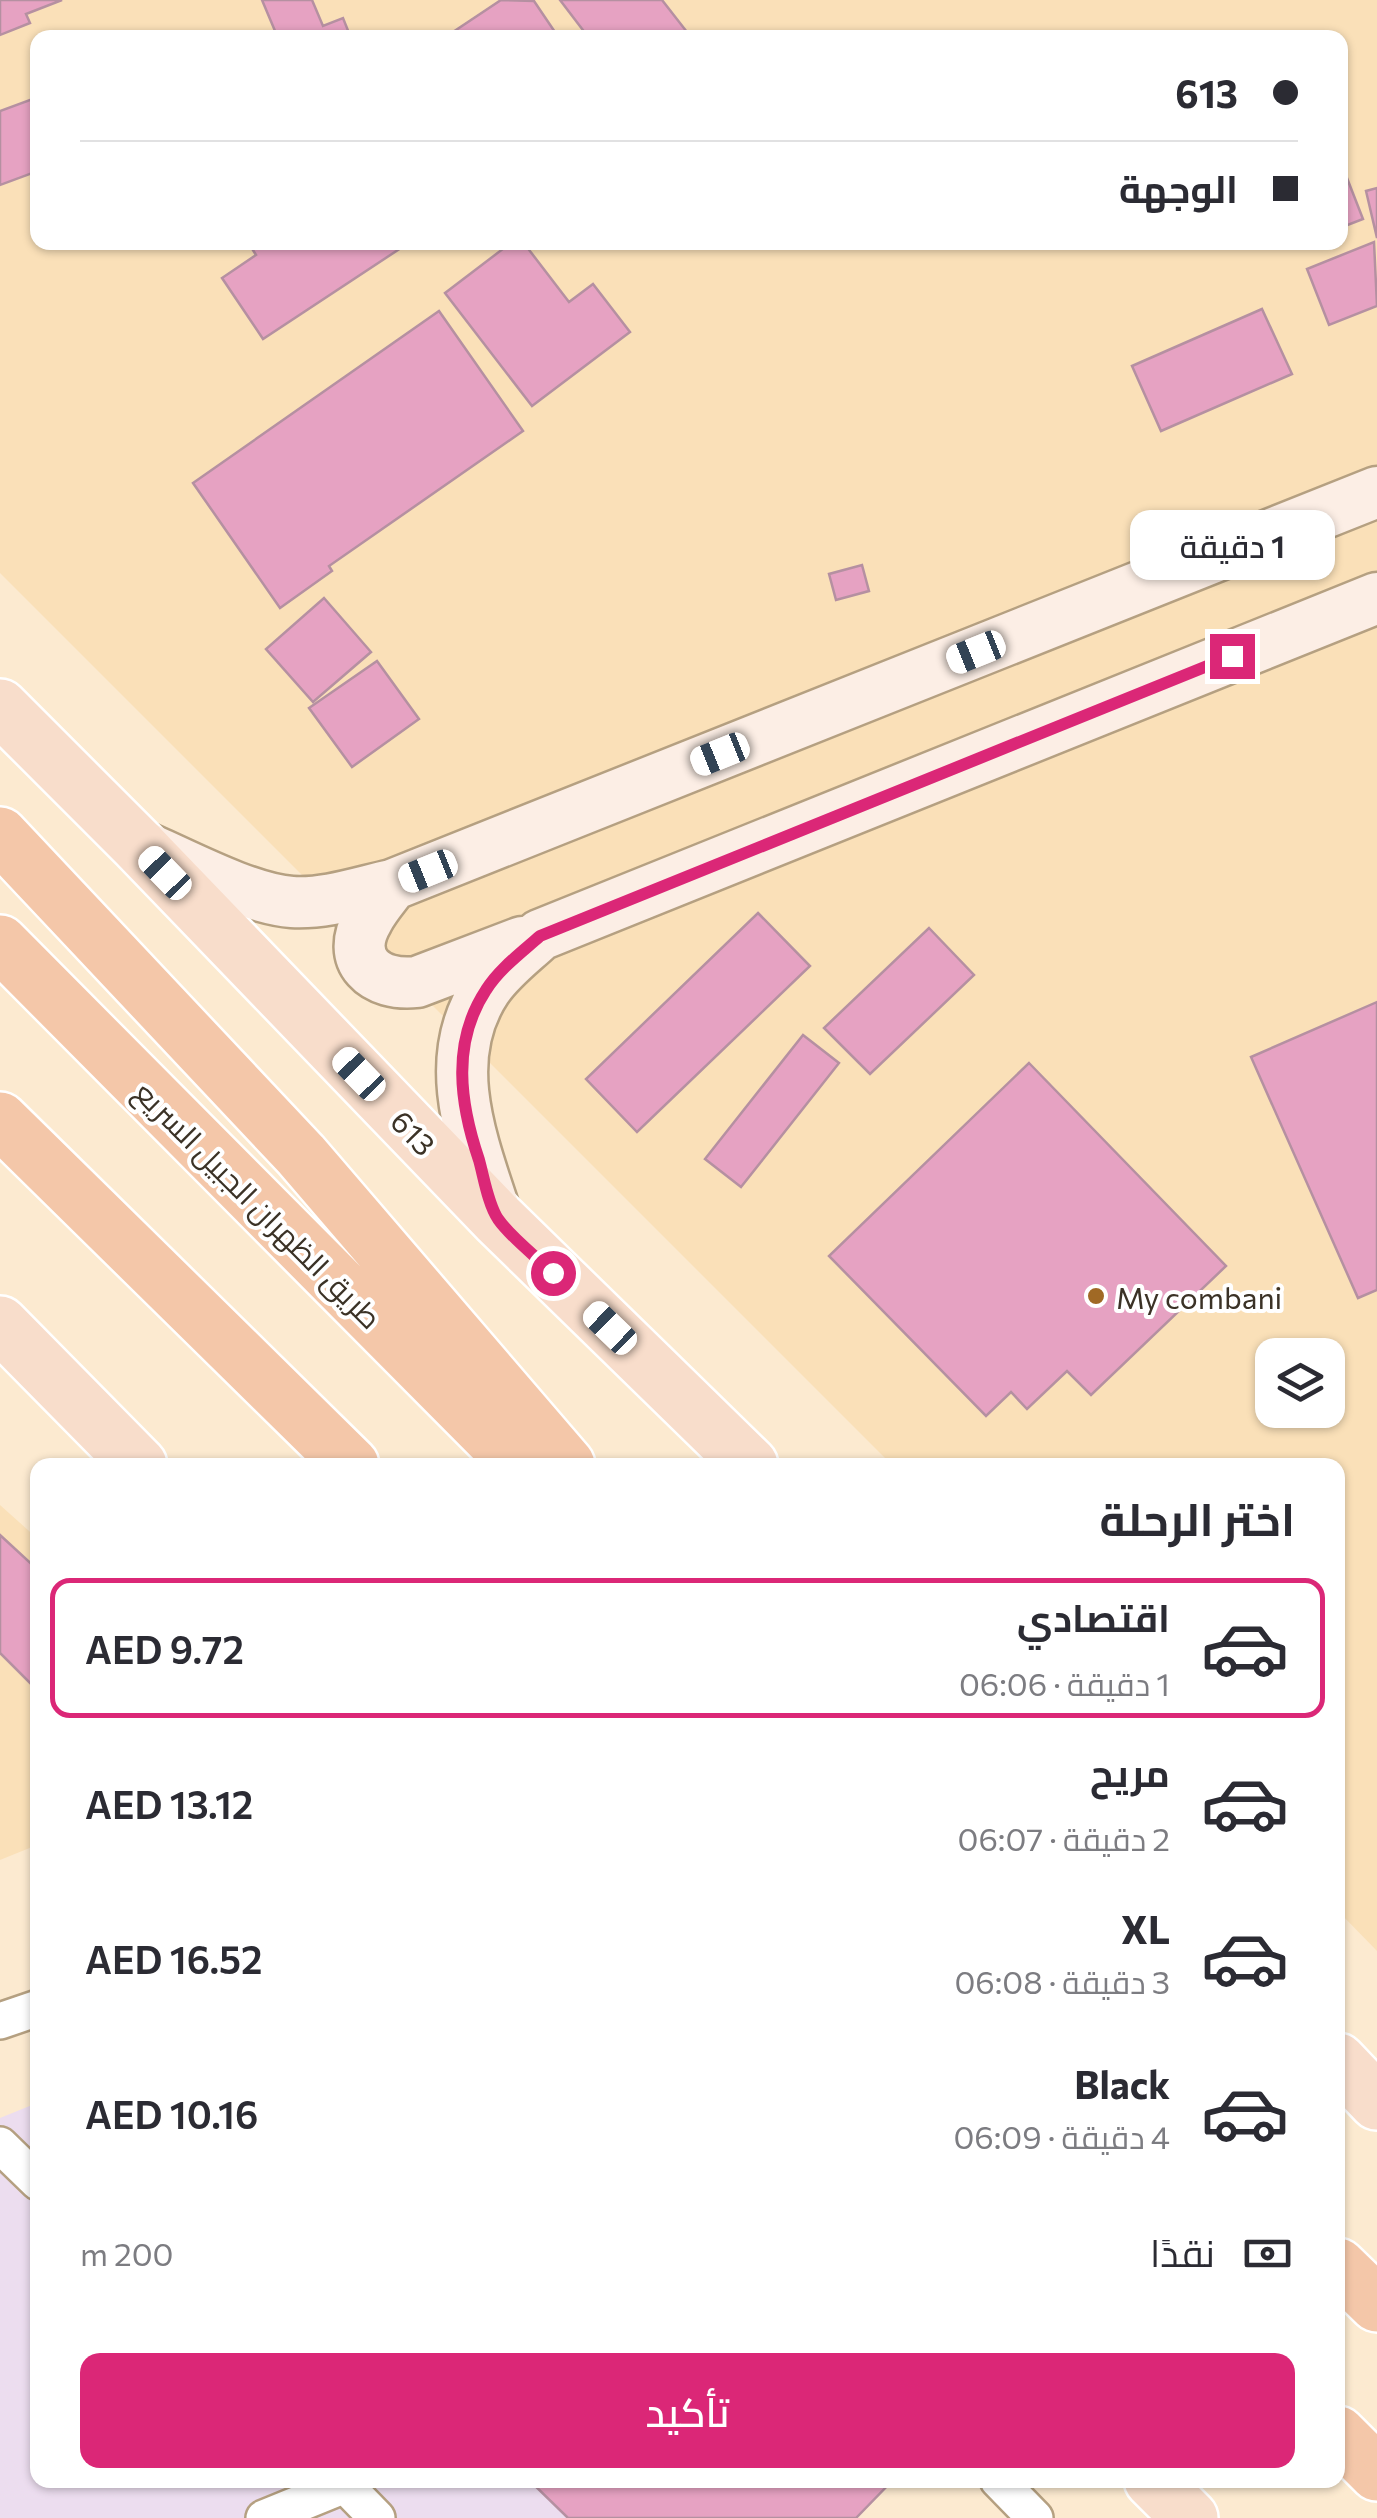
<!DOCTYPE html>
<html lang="ar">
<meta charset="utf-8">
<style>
:root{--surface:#fff;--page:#f2f2f3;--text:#2b2b33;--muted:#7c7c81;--line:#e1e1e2;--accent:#db2777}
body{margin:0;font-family:Commissioner,Cairo,sans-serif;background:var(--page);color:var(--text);direction:rtl;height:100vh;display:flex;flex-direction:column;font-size:38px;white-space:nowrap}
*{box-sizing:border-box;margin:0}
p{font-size:32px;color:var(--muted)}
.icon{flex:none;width:55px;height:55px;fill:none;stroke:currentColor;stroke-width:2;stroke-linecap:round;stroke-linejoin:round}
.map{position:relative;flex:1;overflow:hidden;direction:ltr}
.details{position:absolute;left:30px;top:1458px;width:1315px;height:1030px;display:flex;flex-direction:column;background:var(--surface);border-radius:20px;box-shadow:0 2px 8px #0004;direction:rtl}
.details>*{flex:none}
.guide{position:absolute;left:30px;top:30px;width:1318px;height:220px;border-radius:20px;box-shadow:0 2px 8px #0004;direction:rtl;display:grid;align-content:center;height:220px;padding:0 50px;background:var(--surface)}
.controls{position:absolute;left:1255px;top:1338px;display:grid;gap:20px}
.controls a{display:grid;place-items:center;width:90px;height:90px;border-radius:20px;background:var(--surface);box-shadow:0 2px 8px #0004;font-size:50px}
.end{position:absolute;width:45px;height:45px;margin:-22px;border:12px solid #db2777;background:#fff;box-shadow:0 0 0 5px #fff}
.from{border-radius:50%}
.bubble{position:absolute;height:70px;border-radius:20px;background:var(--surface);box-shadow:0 2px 8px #0004;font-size:32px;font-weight:600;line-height:70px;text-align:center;direction:rtl}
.car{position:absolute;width:30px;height:60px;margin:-30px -15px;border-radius:12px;box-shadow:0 0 8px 2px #0007;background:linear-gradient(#fff 24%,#345 0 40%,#fff 0 76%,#345 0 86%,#fff 0)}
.guide b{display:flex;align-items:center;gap:35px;height:95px;font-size:38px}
.guide b+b{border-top:2px solid var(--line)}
.guide i{width:25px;height:25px;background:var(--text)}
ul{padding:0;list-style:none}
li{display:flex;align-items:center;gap:30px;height:140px;margin:0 20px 15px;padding:0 30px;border:5px solid transparent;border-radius:20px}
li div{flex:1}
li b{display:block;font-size:38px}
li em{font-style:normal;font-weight:600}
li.active{border-color:var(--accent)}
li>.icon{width:90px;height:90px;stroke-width:1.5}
h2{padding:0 50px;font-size:45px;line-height:120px}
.pay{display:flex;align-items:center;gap:25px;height:110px;padding:0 50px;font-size:38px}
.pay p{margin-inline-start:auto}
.button{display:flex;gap:20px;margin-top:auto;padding:20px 50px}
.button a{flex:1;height:115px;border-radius:20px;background:var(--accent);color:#fff;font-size:40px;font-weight:600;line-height:115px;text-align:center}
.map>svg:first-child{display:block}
.commercial{fill:#ecddef}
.built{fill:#fae0b8;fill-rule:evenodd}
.building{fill:#e6a2c2;stroke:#b590a1;stroke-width:2.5}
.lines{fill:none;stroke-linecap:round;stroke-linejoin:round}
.street-casing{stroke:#b5a081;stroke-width:40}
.secondary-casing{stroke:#b5a081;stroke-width:55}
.primary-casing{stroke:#fff;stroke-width:60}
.highway-casing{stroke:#fff;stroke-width:60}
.street{stroke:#fff;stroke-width:35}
.secondary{stroke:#fceee5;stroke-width:50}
.primary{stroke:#f8ddcb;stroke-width:55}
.highway{stroke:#f4c7a9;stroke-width:55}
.route{stroke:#db2777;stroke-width:12}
.poi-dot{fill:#a06925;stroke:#fff;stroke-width:4}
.labels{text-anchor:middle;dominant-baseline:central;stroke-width:8;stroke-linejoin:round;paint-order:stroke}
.street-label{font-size:30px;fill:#3b3226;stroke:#fff}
.poi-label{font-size:30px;fill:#3b3226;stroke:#fff;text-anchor:start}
</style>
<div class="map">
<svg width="1377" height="2518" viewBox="0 0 1377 2518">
<rect width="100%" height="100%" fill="#fcead0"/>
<path class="commercial" d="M37 2103 38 2480H815L850 2518H0V2118Z"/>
<path class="built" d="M0 0H1377V1951L1338 1911V1465H892L0 573ZM38 38H1340V242H38ZM1272 1355H1328V1410H1272Z
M0 1505 38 1539 37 1845 0 1860Z"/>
<path class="building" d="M0 0H62L26 14 30 23 0 35Z
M262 0H312L323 26 343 18 351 38H278Z
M501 0 534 1 559 38H444Z
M560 0H662L687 32 680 38H589Z
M38 97V171L0 185V111Z
M1347 178 1363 219 1340 228V181Z
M1377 188V238L1366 191Z
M248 242H410L263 339 222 278 256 255Z
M512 242H523L569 302 593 284 630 332 532 406 445 293Z
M1374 242 1377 306 1329 325 1307 269Z
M1262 309 1292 374 1161 431 1132 366Z
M439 311 523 431 329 566 332 571 280 608 193 483Z
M862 565 869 591 836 600 829 574Z
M324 598 371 652 313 702 266 649Z
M377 661 419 719 352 767 309 708Z
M758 913 810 966 637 1132 586 1079Z
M929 928 974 975 870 1074 824 1028Z
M1377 1002V1290L1358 1298 1251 1057Z
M803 1035 839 1063 741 1187 705 1159Z
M1029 1063 1226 1266 1091 1395 1067 1371 1027 1409 1011 1392 986 1416 829 1256Z
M0 1535 38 1570V1691L0 1653Z
M529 2480H890L891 2482 856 2518H568Z"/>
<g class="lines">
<defs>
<path id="street" d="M0 2021 38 2008
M0 2145 38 2182
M340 2480 377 2518
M998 2480 1035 2518
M264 2518 345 2485"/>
<path id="secondary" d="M140 845C182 863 248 899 292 902 326 904 360 892 392 885L1377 492
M392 885C384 896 374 907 368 919 344 960 375 987 417 982L522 942
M497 1218C473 1144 438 1061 486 989 500 968 522 952 540 935L1377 598"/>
<path id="primary" d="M0 707 137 844 497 1218 750 1465
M0 1324 139 1465
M1338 2061 1377 2102
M1152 2480 1190 2518"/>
<path id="highway" d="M0 835 301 1155 567 1465
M0 943 519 1465
M0 1120 351 1465
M1338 2266 1377 2304
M1338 2434 1377 2473"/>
</defs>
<use href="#street" class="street-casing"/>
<use href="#secondary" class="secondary-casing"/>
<use href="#primary" class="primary-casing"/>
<use href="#highway" class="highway-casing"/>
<use href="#street" class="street"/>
<use href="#secondary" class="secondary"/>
<use href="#primary" class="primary"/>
<use href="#highway" class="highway"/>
</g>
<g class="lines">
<path class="route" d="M553 1273C536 1256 512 1239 498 1219 488 1204 484 1178 479 1160 460 1104 451 1043 486 990 499 969 522 952 540 936L1232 656"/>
</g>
<circle class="poi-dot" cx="1096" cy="1296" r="10"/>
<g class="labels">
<g class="street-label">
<text transform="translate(414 1132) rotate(46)">613</text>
<text transform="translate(259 1204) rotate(45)">طريق الظهران الجبيل السريع</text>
</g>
<g class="poi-label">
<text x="1116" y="1296">My combani</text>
</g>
</g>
</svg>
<div class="controls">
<a><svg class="icon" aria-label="layers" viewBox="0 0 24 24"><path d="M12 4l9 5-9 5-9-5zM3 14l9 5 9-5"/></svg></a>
</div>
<i class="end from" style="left:553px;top:1273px"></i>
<i class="end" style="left:1232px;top:656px"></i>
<div class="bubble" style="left:1130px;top:510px;width:205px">1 دقيقة</div>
<i class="car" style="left:976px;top:652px;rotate:248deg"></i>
<i class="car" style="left:720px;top:754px;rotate:248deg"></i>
<i class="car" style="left:428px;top:871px;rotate:248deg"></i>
<i class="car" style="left:165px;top:873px;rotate:316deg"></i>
<i class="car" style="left:359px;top:1074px;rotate:316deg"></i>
<i class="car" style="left:610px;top:1328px;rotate:314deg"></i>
<div class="guide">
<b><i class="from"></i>613</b>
<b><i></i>الوجهة</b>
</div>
<section class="details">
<h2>اختر الرحلة</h2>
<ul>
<li class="active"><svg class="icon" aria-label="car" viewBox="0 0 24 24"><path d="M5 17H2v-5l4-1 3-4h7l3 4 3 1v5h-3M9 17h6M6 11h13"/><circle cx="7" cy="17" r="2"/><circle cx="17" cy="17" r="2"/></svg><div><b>اقتصادي</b><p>1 دقيقة · 06:06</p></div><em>AED 9.72</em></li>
<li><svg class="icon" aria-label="car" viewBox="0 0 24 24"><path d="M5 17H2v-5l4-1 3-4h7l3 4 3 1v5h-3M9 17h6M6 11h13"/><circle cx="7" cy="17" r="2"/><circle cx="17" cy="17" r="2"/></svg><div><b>مريح</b><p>2 دقيقة · 06:07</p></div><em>AED 13.12</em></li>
<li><svg class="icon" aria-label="car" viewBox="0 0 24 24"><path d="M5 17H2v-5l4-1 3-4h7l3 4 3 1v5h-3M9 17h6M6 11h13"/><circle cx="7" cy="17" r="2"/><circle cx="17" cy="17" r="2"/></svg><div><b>XL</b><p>3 دقيقة · 06:08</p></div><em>AED 16.52</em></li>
<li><svg class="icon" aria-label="car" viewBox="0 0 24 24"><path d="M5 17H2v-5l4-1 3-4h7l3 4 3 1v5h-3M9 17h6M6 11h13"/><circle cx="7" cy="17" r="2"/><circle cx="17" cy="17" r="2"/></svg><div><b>Black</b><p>4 دقيقة · 06:09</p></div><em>AED 10.16</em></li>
</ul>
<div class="pay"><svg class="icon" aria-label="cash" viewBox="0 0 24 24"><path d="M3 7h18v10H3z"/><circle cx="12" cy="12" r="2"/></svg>نقدًا<p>200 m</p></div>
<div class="button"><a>تأكيد</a></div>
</section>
</div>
